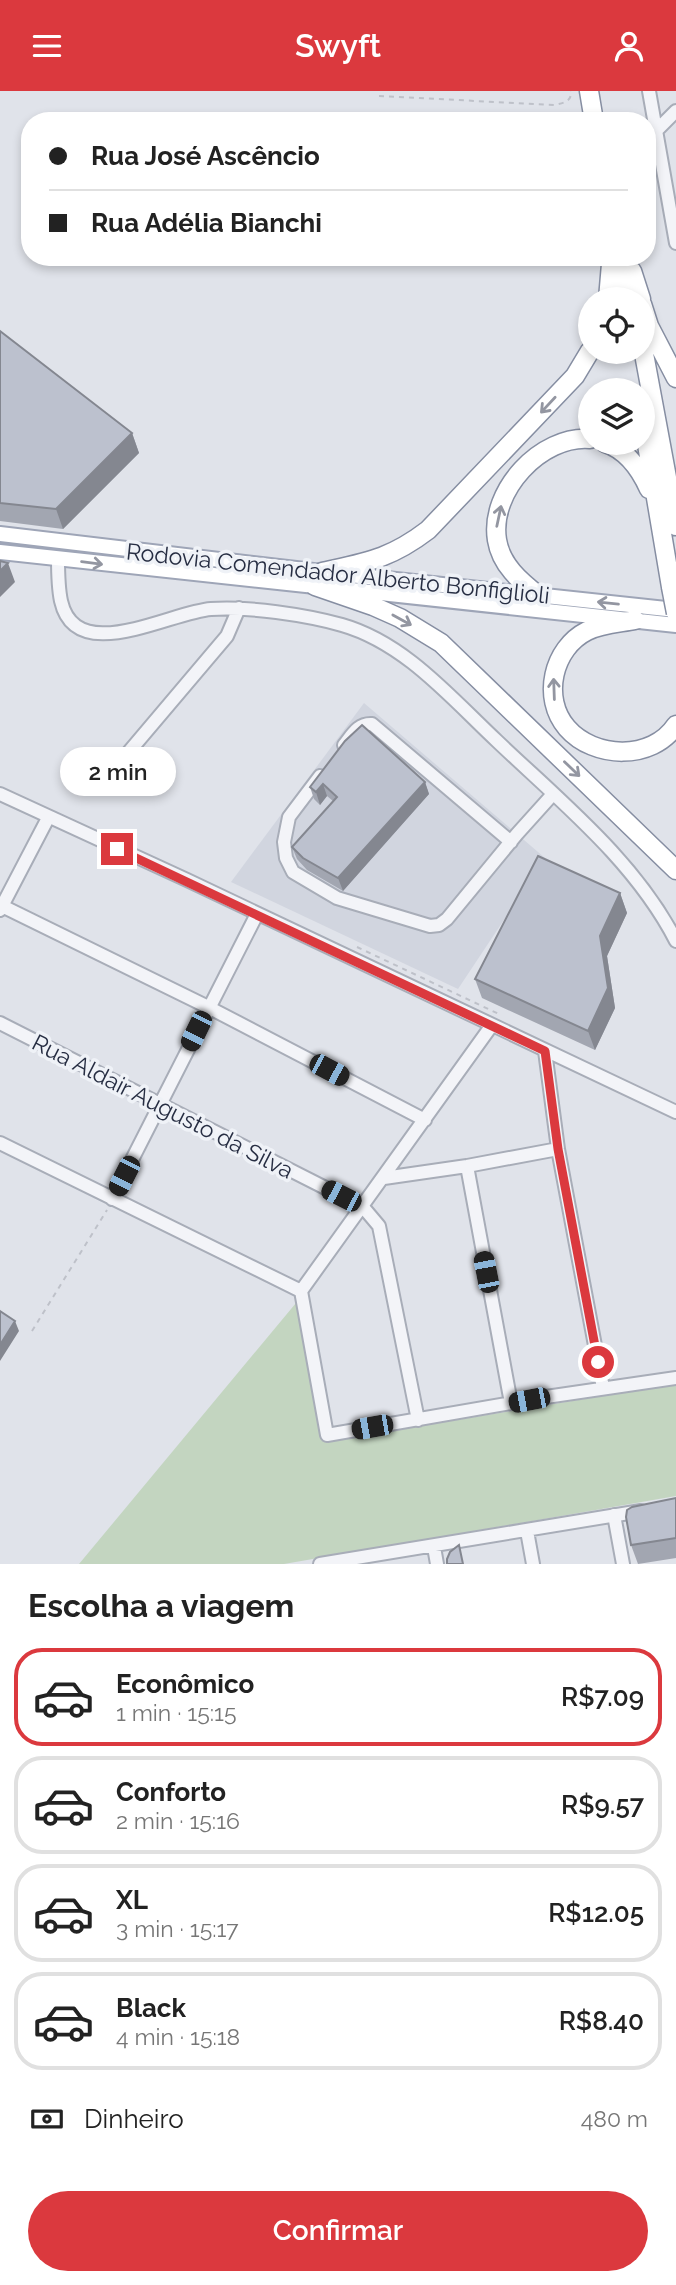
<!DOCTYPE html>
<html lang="pt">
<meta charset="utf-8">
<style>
:root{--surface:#fff;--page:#f6f6f6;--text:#222;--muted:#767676;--line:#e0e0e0;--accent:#db393e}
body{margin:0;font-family:Raleway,sans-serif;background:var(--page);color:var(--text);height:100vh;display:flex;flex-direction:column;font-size:26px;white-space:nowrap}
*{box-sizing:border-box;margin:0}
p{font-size:23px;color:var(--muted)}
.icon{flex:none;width:38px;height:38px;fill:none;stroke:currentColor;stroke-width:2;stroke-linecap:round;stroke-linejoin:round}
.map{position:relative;height:1473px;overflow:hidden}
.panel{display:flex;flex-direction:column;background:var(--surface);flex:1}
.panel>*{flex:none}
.top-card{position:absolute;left:21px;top:21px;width:635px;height:154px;border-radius:28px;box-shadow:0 4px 10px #0003;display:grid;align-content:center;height:154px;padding:0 28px;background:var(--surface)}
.tools{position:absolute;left:578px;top:196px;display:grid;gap:14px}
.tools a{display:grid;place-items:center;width:77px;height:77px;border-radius:50%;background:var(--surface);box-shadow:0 4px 10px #0003;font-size:35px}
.end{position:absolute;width:32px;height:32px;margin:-16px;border:9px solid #db393e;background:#fff;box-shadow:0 0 0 4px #fff}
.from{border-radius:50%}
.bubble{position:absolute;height:49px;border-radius:24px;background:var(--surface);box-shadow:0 4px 10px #0003;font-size:23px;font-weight:600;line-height:49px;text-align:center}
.car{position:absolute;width:21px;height:42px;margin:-21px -10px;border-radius:9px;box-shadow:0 0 5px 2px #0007;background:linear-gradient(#222 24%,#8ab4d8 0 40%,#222 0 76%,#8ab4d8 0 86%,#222 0)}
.top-card b{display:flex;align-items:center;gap:24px;height:66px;font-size:26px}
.top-card b+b{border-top:2px solid var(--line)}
.top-card i{width:18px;height:18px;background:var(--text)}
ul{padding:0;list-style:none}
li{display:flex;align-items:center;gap:21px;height:98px;margin:0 14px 10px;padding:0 14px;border:4px solid var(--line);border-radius:28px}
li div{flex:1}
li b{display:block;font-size:26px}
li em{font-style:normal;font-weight:600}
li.selected{border-color:var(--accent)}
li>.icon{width:63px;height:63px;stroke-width:1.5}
h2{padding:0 28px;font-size:32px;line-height:84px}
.pay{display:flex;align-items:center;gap:18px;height:77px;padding:0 28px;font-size:26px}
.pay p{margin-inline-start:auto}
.cta{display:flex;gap:14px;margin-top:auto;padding:14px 28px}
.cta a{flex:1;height:80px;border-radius:42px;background:var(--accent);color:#fff;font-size:28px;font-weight:600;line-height:80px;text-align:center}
header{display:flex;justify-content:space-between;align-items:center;height:91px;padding:0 28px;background:var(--accent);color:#fff;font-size:32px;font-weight:600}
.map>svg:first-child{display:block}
.built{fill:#d1d5df}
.green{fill:#c3d5c0}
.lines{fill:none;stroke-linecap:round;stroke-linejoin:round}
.minor-casing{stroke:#a8adb8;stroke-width:16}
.major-casing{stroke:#9ea5b7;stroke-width:18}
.highway-casing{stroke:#868ea2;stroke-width:21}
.path{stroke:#bec1c9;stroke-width:2;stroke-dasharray:5 5;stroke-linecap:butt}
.minor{stroke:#f3f4f8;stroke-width:12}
.major{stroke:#fff;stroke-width:14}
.highway{stroke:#fff;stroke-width:18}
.highway-bridge-casing{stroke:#868ea2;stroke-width:21;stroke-linecap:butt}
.highway-bridge{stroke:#fff;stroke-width:18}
.wall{fill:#a2a6b1}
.shaded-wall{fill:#848790}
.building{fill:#bcc1ce;stroke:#848790;stroke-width:2}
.oneway{stroke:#9396a1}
.route{stroke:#db393e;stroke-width:9}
.labels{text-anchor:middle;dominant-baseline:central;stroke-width:7;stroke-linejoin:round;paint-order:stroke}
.street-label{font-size:23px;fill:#272e43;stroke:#eff2f7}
</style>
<header><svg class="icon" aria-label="menu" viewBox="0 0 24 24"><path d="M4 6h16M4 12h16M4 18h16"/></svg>Swyft<svg class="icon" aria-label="person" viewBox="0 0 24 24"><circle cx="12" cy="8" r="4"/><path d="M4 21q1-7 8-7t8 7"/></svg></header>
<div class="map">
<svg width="676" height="1473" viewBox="0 0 676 1473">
<rect width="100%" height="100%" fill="#e0e3ea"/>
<path class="built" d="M364 612 545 767 458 898 231 791Z"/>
<path class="green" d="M296 1212 323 1351 676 1293V1405L284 1473H79Z"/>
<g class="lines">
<defs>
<path id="minor" d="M649 0 676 152
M656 40 676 20
M58 467C58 481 58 496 61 510 76 576 170 521 211 518 246 515 307 524 342 534 405 552 451 607 497 650 561 711 635 770 676 850
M344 654C352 644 358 632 372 633L511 751
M117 675 227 545 239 517
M320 685 289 726 284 751 286 767 293 781 337 807 430 835 439 834 447 828 517 743 553 703
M0 703 187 789 676 1021
M0 814 208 916 425 1029
M0 819 48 727
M0 932 363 1116 379 1135 418 1329
M545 960 558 1058 603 1297
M0 1052 301 1200
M467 1075 511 1312
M384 1087 467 1075 558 1058
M112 1108 257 823
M301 1200 327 1344 546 1306 676 1287
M301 1200 492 934
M614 1424 623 1473
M527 1440 533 1473
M434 1456 437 1473
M320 1473 641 1420"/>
<path id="major" d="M0 443 322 481 676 519
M0 461 676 534"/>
<path id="highway" d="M589 0 594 30
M617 166 624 208
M632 180 641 208
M608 208 611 173
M642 213 649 235 676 287
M642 252 676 435
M642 324 671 496
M605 352C627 359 640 378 649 398
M322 481C367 471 390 468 428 439L575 285 590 260
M315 495 373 515 400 527 441 552 676 779
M539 505C520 490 501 474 497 449 489 400 541 344 590 348
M635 529C620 532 601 533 587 540 553 557 541 607 567 637 594 668 652 670 676 634"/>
</defs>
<use href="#minor" class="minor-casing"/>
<use href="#major" class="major-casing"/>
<use href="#highway" class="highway-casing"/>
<path class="path" d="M379 5 554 14C563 12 572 11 571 0
M357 856 501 924
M32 1240 107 1119"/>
<use href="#minor" class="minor"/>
<use href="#major" class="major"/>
<use href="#highway" class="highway"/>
<defs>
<path id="highway-bridge" d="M671 496 676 522"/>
</defs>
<use href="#highway-bridge" class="highway-bridge-casing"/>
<use href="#highway-bridge" class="highway-bridge"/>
</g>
<path class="wall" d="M0 240 132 342 139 362 63 438 0 430Z
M345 650 425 691 429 703 343 800 307 779 297 768 292 756 333 710 327 705 320 714 314 708 310 696Z
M620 802 627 822 607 865 615 917 595 959 482 907 475 888Z
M676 1407V1467L638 1473 631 1454Z"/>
<path class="shaded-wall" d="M132 342 139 362 63 438 56 418Z
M8 472 15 491 0 506V480Z
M425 691 429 703 343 800 338 787Z
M323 693 327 705 320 714 316 701Z
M620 802 627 822 607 865 615 917 595 959 588 940 600 845Z
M15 1230 19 1240 0 1270V1254Z"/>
<path class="building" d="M0 240 132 342 56 418 0 412Z
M0 470 8 472 0 480Z
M362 634 425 691 338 787 303 767 292 756 337 706 323 693 316 701 310 696 345 650Z
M538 765 620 802 600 845 608 897 588 940 475 888Z
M0 1220 15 1230 0 1254Z
M676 1407V1447L631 1454 626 1426 627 1419 632 1416Z
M459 1454 463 1473H447V1468L450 1461Z"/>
<defs><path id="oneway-shaft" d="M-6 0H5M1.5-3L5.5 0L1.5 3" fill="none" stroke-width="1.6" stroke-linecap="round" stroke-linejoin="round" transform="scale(1.75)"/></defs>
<g class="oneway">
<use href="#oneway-shaft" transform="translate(548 314) rotate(133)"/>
<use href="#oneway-shaft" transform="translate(499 425) rotate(-78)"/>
<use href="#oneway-shaft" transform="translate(92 472) rotate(7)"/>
<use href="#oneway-shaft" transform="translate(608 512) rotate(-174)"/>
<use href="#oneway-shaft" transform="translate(402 529) rotate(29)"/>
<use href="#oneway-shaft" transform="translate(554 598) rotate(-92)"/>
<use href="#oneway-shaft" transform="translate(572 678) rotate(44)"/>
</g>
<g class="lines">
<path class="route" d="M117 758 545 960 558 1058 598 1271"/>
</g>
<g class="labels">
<g class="street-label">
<text transform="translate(338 482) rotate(6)">Rodovia Comendador Alberto Bonfiglioli</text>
<text transform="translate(163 1015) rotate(27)">Rua Aldair Augusto da Silva</text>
</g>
</g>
</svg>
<div class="tools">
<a><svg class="icon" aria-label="locate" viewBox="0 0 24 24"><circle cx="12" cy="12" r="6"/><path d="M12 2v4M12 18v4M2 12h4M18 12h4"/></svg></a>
<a><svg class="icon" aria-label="layers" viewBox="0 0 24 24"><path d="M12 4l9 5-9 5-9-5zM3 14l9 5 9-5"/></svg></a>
</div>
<i class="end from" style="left:598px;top:1271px"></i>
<i class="end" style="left:117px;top:758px"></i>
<div class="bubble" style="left:60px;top:656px;width:116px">2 min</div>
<i class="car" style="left:196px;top:940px;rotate:206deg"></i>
<i class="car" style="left:329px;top:979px;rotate:118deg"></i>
<i class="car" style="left:124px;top:1085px;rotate:207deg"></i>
<i class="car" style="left:341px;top:1105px;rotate:297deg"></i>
<i class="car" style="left:486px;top:1181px;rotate:349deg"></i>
<i class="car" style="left:529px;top:1309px;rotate:259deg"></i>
<i class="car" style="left:372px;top:1336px;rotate:260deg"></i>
<div class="top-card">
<b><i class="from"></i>Rua José Ascêncio</b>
<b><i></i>Rua Adélia Bianchi</b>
</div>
</div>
<section class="panel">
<h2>Escolha a viagem</h2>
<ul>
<li class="selected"><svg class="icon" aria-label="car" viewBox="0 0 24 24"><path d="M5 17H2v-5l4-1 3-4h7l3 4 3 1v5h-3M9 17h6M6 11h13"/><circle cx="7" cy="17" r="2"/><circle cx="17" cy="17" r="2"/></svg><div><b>Econômico</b><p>1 min · 15:15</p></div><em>R$7.09</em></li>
<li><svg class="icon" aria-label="car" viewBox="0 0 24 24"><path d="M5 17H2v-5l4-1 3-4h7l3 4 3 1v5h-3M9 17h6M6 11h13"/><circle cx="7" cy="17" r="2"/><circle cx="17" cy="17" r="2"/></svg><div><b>Conforto</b><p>2 min · 15:16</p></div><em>R$9.57</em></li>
<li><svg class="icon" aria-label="car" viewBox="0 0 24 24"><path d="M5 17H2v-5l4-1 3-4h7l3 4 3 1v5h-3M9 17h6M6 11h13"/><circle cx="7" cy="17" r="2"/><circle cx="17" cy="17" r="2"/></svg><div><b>XL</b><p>3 min · 15:17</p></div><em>R$12.05</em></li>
<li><svg class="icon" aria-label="car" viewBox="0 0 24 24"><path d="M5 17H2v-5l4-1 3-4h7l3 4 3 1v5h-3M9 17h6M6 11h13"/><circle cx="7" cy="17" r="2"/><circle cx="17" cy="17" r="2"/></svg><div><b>Black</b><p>4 min · 15:18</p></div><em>R$8.40</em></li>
</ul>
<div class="pay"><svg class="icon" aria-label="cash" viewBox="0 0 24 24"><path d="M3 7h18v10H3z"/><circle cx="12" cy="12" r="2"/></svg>Dinheiro<p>480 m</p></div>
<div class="cta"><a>Confirmar</a></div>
</section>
